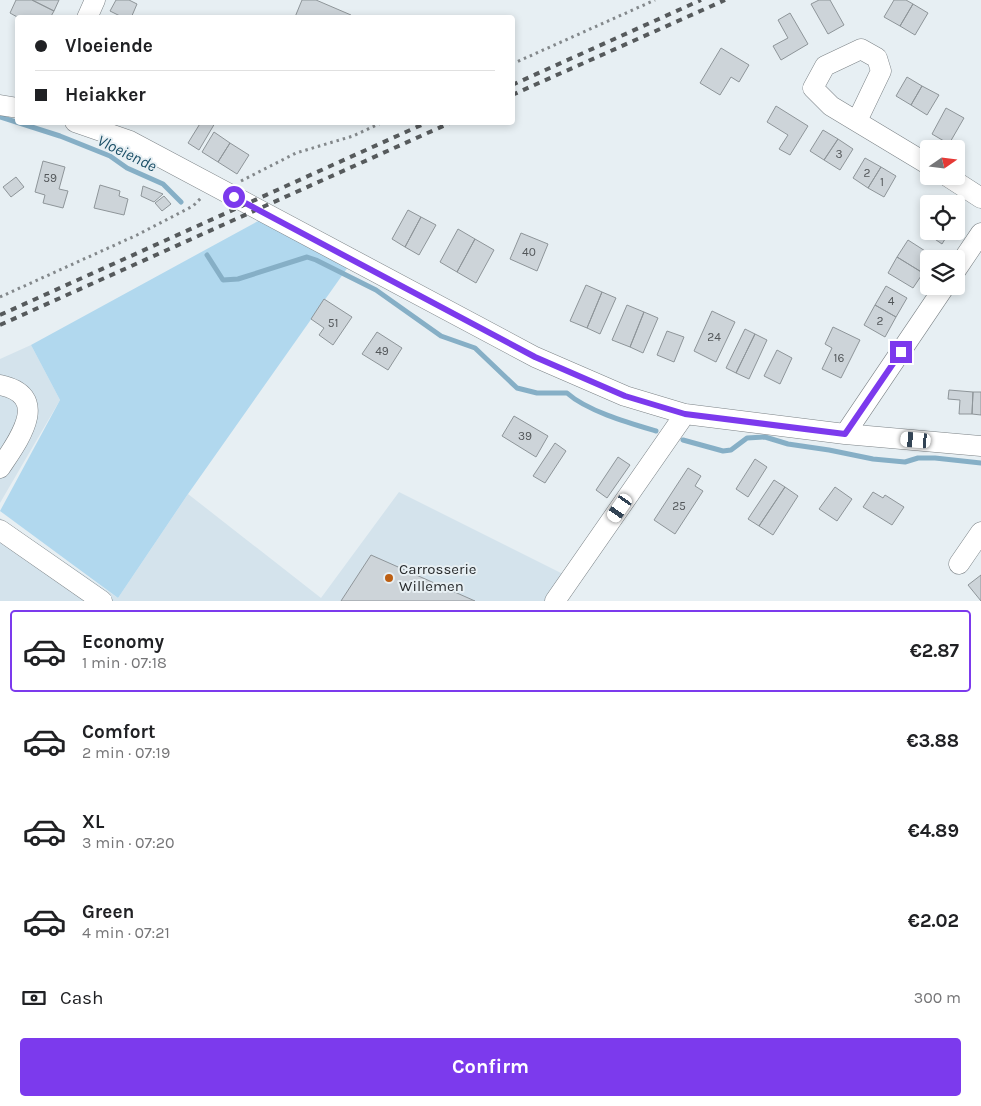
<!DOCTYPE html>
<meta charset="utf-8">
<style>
:root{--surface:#fff;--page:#f6f6f6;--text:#202124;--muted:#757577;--line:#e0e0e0;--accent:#7c3aed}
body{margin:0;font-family:Karla,sans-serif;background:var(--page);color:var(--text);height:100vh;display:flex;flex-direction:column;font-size:19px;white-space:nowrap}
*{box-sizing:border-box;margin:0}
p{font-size:16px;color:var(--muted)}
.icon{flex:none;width:28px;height:28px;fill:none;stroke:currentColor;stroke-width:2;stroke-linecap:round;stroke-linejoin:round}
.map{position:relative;height:601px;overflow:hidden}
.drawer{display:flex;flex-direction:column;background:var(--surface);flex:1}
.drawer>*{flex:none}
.banner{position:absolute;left:15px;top:15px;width:500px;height:110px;border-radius:5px;box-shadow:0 2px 8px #0003;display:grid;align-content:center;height:110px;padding:0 20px;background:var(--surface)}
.needle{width:32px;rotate:76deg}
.controls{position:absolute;left:920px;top:140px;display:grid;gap:10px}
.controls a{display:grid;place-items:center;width:45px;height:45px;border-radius:5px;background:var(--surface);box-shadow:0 2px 8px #0003;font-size:25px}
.end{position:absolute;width:22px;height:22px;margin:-11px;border:6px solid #7c3aed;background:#fff;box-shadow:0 0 0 2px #fff}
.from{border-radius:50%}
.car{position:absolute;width:15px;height:30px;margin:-15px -8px;border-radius:6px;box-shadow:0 0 4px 1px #0007;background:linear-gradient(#fff 24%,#345 0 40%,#fff 0 76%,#345 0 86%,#fff 0)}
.banner b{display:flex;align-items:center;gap:18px;height:48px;font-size:19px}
.banner b+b{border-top:1px solid var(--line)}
.banner i{width:12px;height:12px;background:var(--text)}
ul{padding:9px 0 0;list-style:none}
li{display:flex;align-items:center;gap:15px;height:82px;margin:0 10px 8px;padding:0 10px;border:2px solid transparent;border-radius:5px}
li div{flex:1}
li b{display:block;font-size:19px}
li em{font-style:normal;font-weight:700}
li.on{border-color:var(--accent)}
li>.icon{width:45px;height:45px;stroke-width:1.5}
.pay{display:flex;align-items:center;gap:12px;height:55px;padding:0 20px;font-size:19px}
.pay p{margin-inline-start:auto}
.button{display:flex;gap:10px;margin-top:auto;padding:10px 20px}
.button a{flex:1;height:58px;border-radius:5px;background:var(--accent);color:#fff;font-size:20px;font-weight:700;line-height:58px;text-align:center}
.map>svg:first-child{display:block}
.built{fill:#d4e3ec}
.green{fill:#b1d8ee}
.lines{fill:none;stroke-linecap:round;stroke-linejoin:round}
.stream{stroke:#86afc6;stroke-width:5}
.building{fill:#cdd4d9;stroke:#8e9599}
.minor-casing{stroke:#7b8286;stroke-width:21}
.path{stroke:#83888b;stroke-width:3;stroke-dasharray:2.5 4;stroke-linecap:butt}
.minor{stroke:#fff;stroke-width:20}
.rail{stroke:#565a5c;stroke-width:4;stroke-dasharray:6 6;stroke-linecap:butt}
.route{stroke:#7c3aed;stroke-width:6}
.poi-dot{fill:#bd5f13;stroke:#e7eff3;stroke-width:2}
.labels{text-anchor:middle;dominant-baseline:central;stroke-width:4;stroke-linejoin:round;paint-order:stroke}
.number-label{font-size:12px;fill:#525659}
.poi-label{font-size:15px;fill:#292c2e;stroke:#e7eff3;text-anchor:start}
.water-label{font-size:16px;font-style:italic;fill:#184d65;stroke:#e7eff3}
</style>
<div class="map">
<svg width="981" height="601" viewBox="0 0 981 601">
<rect width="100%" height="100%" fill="#e7eff3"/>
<path class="built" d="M31 345 60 400 0 503V359Z
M399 492 565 575 561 601H0V518L118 598 188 494 321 598Z"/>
<path class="green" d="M260 220 348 267 188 494 118 598 0 511 60 400 31 345Z"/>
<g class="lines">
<path class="stream" d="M0 117 60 136 110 156 127 168 163 184 181 202
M207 255 223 280 238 279 307 257 316 260 376 290 441 336 475 348 517 388 537 393H567C587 411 629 423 656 431
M683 440 723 451 731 450 747 438 765 437 788 444 829 450 873 459 905 462 918 458H935L981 463"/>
</g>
<path class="building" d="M16 0H32L54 11 50 18H19L10 13Z
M32 0H59L54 11Z
M116 0H129L137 4 131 18H124L110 11Z
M302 0H316L351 15 350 18 295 17Z
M819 0H830L844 25 828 34 811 4Z
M894 0H906L913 4 900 26 884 17Z
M913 4 928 13 915 35 900 26Z
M790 13 808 44 781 60 773 46 788 38 778 20Z
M721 48 749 65 739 82 731 77 720 95 700 83Z
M907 77 922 86 911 105 896 96Z
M922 86 939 95 927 115 911 105Z
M776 106 808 126 790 155 779 149 788 135 767 122Z
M946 108 964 118 949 144 932 134Z
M201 122 215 123 199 150 188 143Z
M823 130 838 139 824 160 810 151Z
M214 132 230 143 218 162 202 152Z
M838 139 853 149 840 170 824 160Z
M230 143 249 155 237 174 218 162Z
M865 158 881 167 868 188 853 178Z
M43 161 65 167 59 189 68 191 63 208 43 203 45 195 35 192Z
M881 167 896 176 884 197 868 188Z
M16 177 24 187 11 197 3 187Z
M100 185 120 191 119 196 128 199 124 215 94 208Z
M143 186 163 194 154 202 141 196Z
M164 196 171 204 162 211 155 203Z
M408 210 421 217 405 247 392 239Z
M421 217 436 225 419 255 405 247Z
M929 222V231H950L942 244 923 231Z
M458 229 475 239 457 272 440 262Z
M521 233 548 244 537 271 510 259Z
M475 239 494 250 476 283 457 272Z
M908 240 933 256 929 259 923 273 897 257Z
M897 257 923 273 913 288 888 273Z
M586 285 602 292 587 328 570 321Z
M886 286 907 298 896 317 875 305Z
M602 292 616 298 600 334 587 328Z
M324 299 352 317 333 345 319 335 324 328 311 319Z
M627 305 644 312 630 347 612 340Z
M875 305 896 317 885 337 864 325Z
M712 311 735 322 716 362 694 351Z
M644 312 658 318 643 353 630 347Z
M833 327 860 340 841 378 822 369 832 348 825 344Z
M745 329 755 334 736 373 726 368Z
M667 331 684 337 674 362 657 355Z
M377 332 402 348 388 370 362 354Z
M755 334 767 340 749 379 736 373Z
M777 350 792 358 780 384 764 376Z
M949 390 973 392 972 414H959L960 400 948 399Z
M973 392H981V415L972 414Z
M514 416 548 436 536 457 502 436Z
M555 443 566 451 545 483 533 476Z
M618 457 630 465 607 498 596 490Z
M755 459 767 467 748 497 736 489Z
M688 468 701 476 695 486 703 491 675 534 654 520Z
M774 480 785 487 759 526 748 519Z
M785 487 798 496 773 535 759 526Z
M835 487 852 499 837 521 819 509Z
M873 492 883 498 885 495 904 507 892 525 863 507Z
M371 555 475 601H341Z
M981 575V601L968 585Z"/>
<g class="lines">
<defs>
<path id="minor" d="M87 18 95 0
M0 105 18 108
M857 121 881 71 877 58 861 49 825 66 813 88 831 106 929 165
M75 122 130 141 535 357 625 396 685 414 845 434 981 446
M947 176 981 198
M956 270 981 233
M0 385C53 396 17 442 0 468
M845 434 945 286
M0 530 102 601
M959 564 981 532
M555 601 685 414"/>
</defs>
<use href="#minor" class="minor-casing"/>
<path class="path" d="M512 64 655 0
M241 181 296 153 353 136 383 122
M0 297 137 235 193 206 201 198"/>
<use href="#minor" class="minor"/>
<path class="rail" d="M512 85 701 0
M512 95 725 0
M0 315 428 122
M0 325 452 122"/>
</g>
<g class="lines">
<path class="route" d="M234 197 535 357 625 396 685 414 845 434 901 352"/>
</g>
<circle class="poi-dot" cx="389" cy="578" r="5"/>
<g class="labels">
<g class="number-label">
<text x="839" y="154">3</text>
<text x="867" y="173">2</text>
<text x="50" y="178">59</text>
<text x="882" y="182">1</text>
<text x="529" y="252">40</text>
<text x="891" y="301">4</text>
<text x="880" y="321">2</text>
<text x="333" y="323">51</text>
<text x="714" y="337">24</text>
<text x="382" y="351">49</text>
<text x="839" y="358">16</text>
<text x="525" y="436">39</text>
<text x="679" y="506">25</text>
</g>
<g class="poi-label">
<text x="399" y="569">Carrosserie<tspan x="399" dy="17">Willemen</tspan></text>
</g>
<g class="water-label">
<text transform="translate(127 153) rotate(26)">Vloeiende</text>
</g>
</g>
</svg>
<div class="controls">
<a><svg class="needle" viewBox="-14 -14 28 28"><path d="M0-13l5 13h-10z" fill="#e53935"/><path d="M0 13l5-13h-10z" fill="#757577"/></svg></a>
<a><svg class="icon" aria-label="locate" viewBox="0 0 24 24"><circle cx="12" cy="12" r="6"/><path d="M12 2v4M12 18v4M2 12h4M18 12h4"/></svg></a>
<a><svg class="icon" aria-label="layers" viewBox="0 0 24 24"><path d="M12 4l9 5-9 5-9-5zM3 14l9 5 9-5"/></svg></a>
</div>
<i class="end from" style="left:234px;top:197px"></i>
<i class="end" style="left:901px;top:352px"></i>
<i class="car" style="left:916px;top:440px;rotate:275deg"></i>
<i class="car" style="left:620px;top:508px;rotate:215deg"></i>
<div class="banner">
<b><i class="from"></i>Vloeiende</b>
<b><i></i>Heiakker</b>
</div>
</div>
<section class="drawer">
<ul>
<li class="on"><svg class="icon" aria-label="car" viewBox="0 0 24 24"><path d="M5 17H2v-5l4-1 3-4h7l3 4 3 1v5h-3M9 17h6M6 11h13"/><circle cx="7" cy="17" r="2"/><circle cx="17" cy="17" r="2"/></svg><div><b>Economy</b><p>1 min · 07:18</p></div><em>€2.87</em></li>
<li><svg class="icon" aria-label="car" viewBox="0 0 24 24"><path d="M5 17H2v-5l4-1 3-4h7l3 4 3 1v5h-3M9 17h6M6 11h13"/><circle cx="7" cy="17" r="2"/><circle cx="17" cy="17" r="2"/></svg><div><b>Comfort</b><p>2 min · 07:19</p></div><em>€3.88</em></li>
<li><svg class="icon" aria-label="car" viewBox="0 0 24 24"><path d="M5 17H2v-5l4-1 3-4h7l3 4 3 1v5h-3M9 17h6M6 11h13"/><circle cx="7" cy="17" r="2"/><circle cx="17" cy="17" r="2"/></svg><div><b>XL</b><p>3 min · 07:20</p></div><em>€4.89</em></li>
<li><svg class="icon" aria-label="car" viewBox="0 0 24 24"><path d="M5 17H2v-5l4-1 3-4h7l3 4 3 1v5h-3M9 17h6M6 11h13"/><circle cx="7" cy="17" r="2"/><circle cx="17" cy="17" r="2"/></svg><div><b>Green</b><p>4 min · 07:21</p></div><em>€2.02</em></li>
</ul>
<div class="pay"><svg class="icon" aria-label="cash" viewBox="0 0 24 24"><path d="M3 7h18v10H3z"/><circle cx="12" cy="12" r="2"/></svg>Cash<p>300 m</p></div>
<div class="button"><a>Confirm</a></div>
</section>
